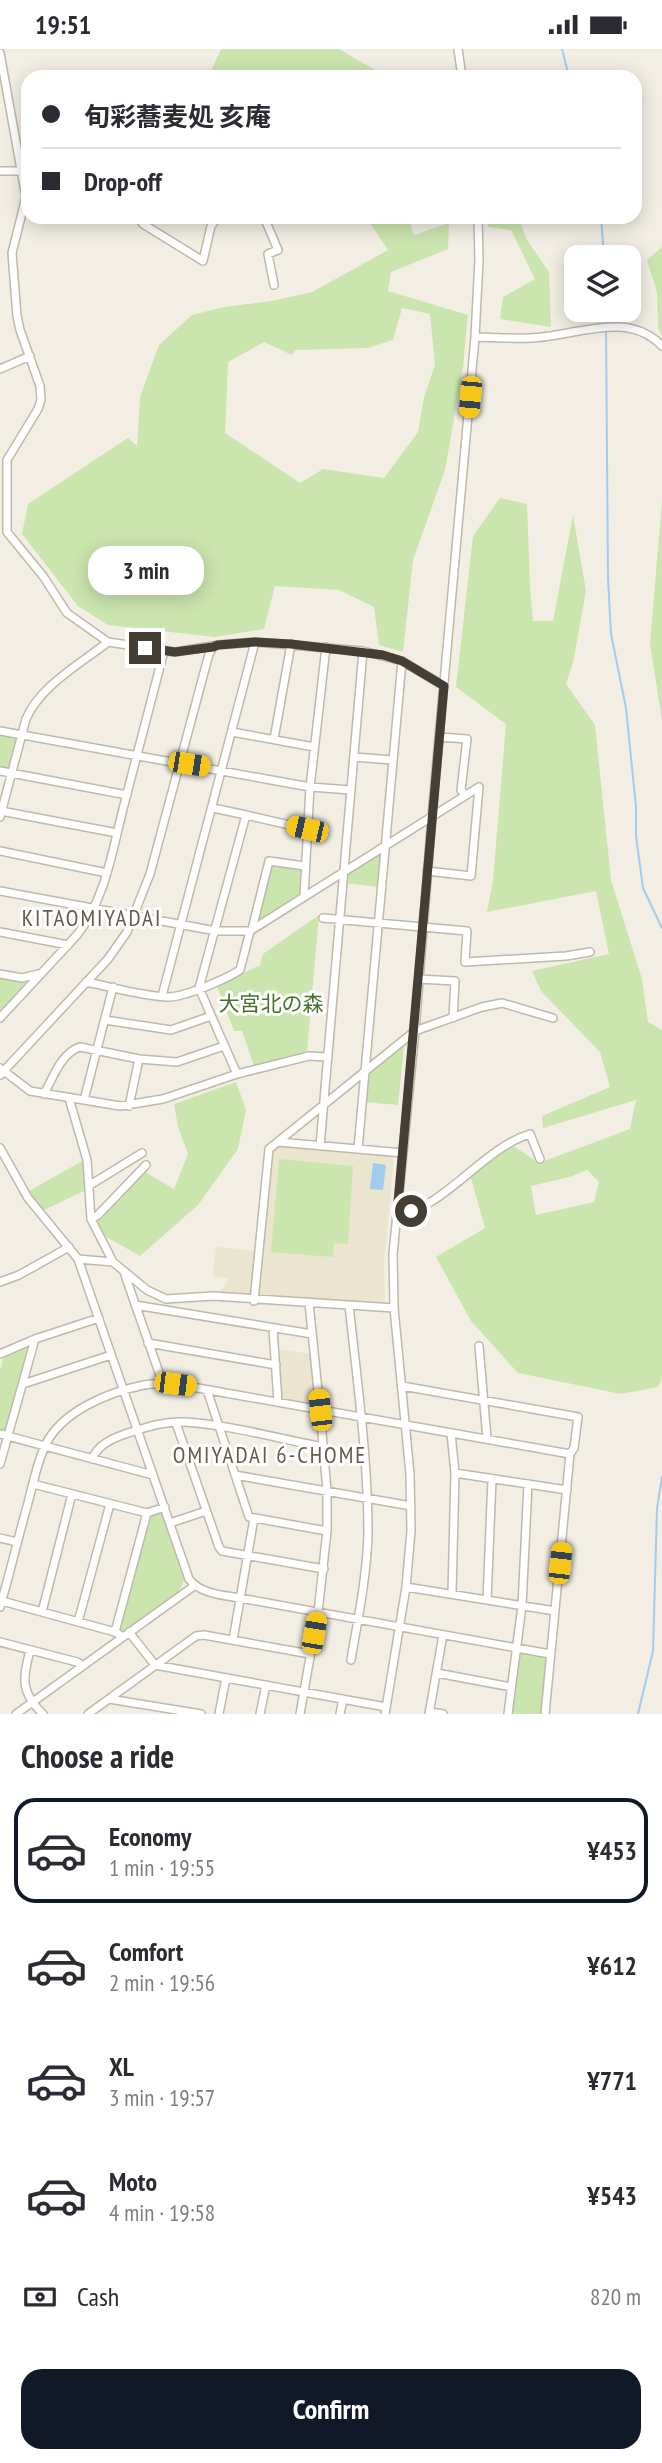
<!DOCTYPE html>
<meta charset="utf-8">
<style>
:root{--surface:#fff;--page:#f7f7f7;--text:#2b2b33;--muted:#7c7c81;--line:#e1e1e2;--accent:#111827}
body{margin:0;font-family:"PT Sans Narrow","Noto Sans JP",sans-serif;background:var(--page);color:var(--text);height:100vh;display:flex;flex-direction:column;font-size:26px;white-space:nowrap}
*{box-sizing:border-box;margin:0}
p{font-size:23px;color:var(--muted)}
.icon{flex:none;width:38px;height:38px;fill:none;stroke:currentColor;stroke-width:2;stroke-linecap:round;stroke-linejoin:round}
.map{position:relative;height:1665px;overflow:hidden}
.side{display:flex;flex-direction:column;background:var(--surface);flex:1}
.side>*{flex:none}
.guide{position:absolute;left:21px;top:21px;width:621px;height:154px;border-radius:21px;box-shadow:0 4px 18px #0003;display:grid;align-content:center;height:154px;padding:0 21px;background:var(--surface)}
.fabs{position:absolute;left:564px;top:196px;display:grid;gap:14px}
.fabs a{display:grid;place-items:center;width:77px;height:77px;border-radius:14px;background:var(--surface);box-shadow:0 4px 18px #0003;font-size:35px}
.end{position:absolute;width:32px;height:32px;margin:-16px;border:9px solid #443e34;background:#fff;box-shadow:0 0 0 4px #fff}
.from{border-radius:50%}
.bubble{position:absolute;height:49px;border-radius:21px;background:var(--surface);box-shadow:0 4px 18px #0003;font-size:23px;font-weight:700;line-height:49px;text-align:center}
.car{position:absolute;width:21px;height:42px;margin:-21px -10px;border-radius:9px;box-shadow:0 0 5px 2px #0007;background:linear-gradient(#f5c518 24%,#345 0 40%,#f5c518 0 76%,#345 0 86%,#f5c518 0)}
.guide b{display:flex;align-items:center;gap:24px;height:66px;font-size:26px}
.guide b+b{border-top:2px solid var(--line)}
.guide i{width:18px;height:18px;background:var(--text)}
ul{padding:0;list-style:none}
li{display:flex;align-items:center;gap:21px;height:105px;margin:0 14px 10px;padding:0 7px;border:4px solid transparent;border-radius:21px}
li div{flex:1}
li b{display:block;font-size:26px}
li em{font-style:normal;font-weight:700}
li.current{border-color:var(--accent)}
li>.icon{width:63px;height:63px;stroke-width:1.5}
h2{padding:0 21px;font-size:32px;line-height:84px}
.pay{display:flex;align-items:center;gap:18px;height:77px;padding:0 21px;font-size:26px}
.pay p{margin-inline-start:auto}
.cta{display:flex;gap:14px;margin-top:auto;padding:14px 21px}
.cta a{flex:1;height:80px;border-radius:21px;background:var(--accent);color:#fff;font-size:28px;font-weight:700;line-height:80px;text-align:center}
.status{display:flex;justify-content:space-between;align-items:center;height:49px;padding:0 35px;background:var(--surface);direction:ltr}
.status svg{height:19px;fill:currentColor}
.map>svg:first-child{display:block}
.education{fill:#ebe4ce}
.green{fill:#cbe5ae;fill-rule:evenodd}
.water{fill:#a1ccee}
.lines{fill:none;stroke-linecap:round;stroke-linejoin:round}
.stream{stroke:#a1ccee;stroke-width:2}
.minor-casing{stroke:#c0b9aa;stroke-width:10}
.minor{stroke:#fff;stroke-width:7}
.route{stroke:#443e34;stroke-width:9}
.labels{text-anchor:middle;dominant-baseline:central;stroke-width:6;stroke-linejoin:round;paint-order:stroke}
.park-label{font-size:21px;fill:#43732a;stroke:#fff}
.neighbourhood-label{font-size:23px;letter-spacing:2px;fill:#665c4c;stroke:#fff}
</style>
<div class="status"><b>19:51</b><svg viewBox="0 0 49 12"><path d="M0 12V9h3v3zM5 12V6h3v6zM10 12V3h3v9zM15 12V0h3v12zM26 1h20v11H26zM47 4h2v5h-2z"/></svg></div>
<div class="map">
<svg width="662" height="1665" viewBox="0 0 662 1665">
<rect width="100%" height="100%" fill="#f2eee4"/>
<path class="education" d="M277 1096 394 1106 384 1216 385 1256 257 1248 271 1101Z
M216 1198 257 1202 253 1248 218 1246 229 1229 213 1227Z
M277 1300 312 1305 316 1351 312 1355 285 1351 281 1347Z"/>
<path class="green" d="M221 0H339L387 28H212L210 24Z
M366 168H408L414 186 449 174 448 200 391 223 388 242 468 266 463 318 445 421 413 511 403 603 379 596 374 558 339 541 275 537 264 580 215 588 108 576 78 557 22 485 28 455 128 389 137 397 140 348 159 296 192 266 224 258 272 252 312 243 388 201ZM402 259 430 265 435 316 424 348 418 383 384 429 323 420 300 434 225 384 228 313 264 293 292 306 295 301 367 299 393 291Z
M489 168H518L527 191 549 223 551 278 500 270 503 248 535 230 511 181 488 178Z
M662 198V287L658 279 657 243 647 211Z
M500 449 527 455 530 538 533 572H553L573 466 586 542 573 614 566 635 595 676 611 831 642 930 648 973 662 981V1328L658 1338 621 1345 518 1324 471 1272 436 1208 485 1179 470 1126 509 1094 539 1114 630 1080 636 1051 543 1079 542 1067 610 1038 600 1003 541 942 532 922 609 905 596 842 487 863 493 832 506 675 456 638 473 487ZM587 1121 599 1133 594 1153 536 1166 531 1137 570 1128Z
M662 452V672L650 595Z
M0 684 17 688 10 719H0Z
M379 804 382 806 379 838 345 834 346 825Z
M271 815 299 818 302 821 300 846 258 873 256 871Z
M319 866 307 1003 254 1017 242 982H234L217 937 260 916 263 905Z
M0 928 29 932V935L0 966Z
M404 997 398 1056 364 1053 367 1026Z
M236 1033 246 1061 238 1100 198 1156 140 1207 103 1186 96 1167 143 1122 174 1140 188 1105 178 1078 174 1055Z
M279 1110 353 1117 348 1195 334 1194 333 1208 271 1203Z
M84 1111 88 1140 40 1163 27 1143Z
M27 1295 29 1298 7 1381 0 1382V1321L4 1306Z
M163 1463 185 1528C179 1553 146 1569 126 1583L118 1580 147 1468Z
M519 1603 543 1607 548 1612 543 1665H509Z"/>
<path class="water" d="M373 1114 386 1116 383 1141 370 1140Z"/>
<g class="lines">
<path class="stream" d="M562 0 569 28
M601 168 604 208
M605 261 606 276
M606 281 608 529 611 585 626 659 636 758V787L643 839 662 879
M638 1665 653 1602 657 1459 662 1428"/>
<defs>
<path id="minor" d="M458 0 462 28
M0 4 26 148 12 204 17 267 20 281 40 337 41 351 38 360 7 411V483L43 527 67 564 108 593 175 603 218 596 255 593 363 602 402 612 444 637
M0 122H22
M138 168 143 175 203 212 211 177 218 168
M264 168 278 201 268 205 274 236
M475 288C493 288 512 290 530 289 574 288 627 260 662 297
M0 320 30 307
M0 682 310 738 351 741
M232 683 314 698
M439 688 467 690 461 741 465 746
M274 690 291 595
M354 708 392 711
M0 722 127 746
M213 759 246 766
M1 762 117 784
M0 768 26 670C40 637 80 615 108 593
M0 802 107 824
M0 842 216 882H250L479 738 471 827 427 822
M304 847 310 738 326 598
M323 869 467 882 465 913 566 907 590 903
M252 880 269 812 305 817
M0 883 68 896
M0 925 22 929 38 925
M419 930 455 932 453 969
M86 933C112 938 141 947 168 948 185 948 226 930 240 921L250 882
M162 947 255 593
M0 969 77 886C105 851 112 803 123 760 137 707 150 655 164 602
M105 971 171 981 211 967
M0 1019 30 1042 120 1057 163 1050 237 1025 199 939 246 766 307 780
M237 1025 309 1007 328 1008
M0 1026 108 910 127 883 150 825 209 605 213 598
M44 1045C53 1029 61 1004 80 998L139 1010 177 1013 224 997
M69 1049 87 1111 91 1170 113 1213 147 1241 166 1250 213 1247 394 1259
M84 1051 113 938
M129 1057 139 1010
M278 1093 403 1104
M320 1097 363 602
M0 1099 28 1149 78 1210 189 1530C200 1545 223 1546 240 1549L550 1605
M358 1100 402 612
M90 1136 142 1104
M397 1166C444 1160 483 1099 530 1085L540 1110
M91 1170 98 1166 146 1116
M78 1210 113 1213
M125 1226 163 1335
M0 1233 19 1226 69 1198
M254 1252 269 1100 415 982 482 958 502 954 553 969
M135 1256 312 1285
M349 1256C357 1331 368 1408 368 1484 367 1527 358 1569 351 1611
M273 1280 278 1353
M148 1294 276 1316
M479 1297 487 1390
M0 1305 35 1290 99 1269
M23 1335 111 1306
M402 1337 578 1368 574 1399 570 1405 545 1665
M207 1341 249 1468 327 1482
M176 1374 219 1498 222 1502 324 1520
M451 1384 455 1424 452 1545
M0 1385 153 1426
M92 1410C98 1396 111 1390 125 1385 144 1379 163 1372 184 1373 226 1375 280 1390 323 1398
M0 1415 35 1290
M455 1424 567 1441
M235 1426 411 1457
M33 1435 147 1464 165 1458
M170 1474 206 1462
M0 1489 17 1493
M406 1538 555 1562
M487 1551 492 1430
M2 1552 115 1583 123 1588
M0 1558C10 1524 18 1489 28 1454 33 1435 37 1414 45 1397 61 1362 109 1343 144 1336 160 1333 176 1336 192 1338L570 1405
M42 1563 72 1445
M78 1573 110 1455
M115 1583 147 1464
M129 1583 155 1616 386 1658
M233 1591 254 1469
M0 1593 77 1613 83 1617
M30 1601C23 1630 20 1643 43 1665
M437 1624 511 1638
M109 1650 201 1665
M430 1663 443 1665
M16 1665 194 1537
M88 1665 196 1587 204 1586 310 1605
M219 1665 226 1629
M260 1665 266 1636
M300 1665 318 1563 327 1482V1442L320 1361 309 1254
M340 1665 343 1650
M385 1665 406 1538 411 1482 410 1425 394 1259 393 1205 415 982 432 767 475 288 479 211 478 168
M429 1665 443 1586
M508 1665 522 1557 528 1435"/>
</defs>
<use href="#minor" class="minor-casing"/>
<use href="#minor" class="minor"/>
</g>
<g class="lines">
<path class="route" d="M145 599 175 603 213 598 218 596 255 593 291 595 383 606 402 612 444 637 397 1166 411 1162"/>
</g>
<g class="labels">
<g class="park-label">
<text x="271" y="954">大宮北の森</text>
</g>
<g class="neighbourhood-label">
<text x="92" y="868">KITAOMIYADAI</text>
<text x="270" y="1405">OMIYADAI 6-CHOME</text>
</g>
</g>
</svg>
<div class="fabs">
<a><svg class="icon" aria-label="layers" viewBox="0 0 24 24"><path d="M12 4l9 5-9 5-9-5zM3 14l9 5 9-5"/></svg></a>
</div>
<i class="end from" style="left:411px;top:1162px"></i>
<i class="end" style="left:145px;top:599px"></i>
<div class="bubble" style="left:88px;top:497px;width:116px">3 min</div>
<i class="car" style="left:470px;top:348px;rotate:185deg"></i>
<i class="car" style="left:189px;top:715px;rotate:99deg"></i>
<i class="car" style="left:307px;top:780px;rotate:283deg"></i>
<i class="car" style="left:175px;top:1335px;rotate:97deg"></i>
<i class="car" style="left:320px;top:1361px;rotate:354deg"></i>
<i class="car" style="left:560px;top:1514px;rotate:6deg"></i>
<i class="car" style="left:314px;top:1584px;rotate:10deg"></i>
<div class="guide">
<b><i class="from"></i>旬彩蕎麦処 亥庵</b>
<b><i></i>Drop-off</b>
</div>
</div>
<section class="side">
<h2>Choose a ride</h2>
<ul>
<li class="current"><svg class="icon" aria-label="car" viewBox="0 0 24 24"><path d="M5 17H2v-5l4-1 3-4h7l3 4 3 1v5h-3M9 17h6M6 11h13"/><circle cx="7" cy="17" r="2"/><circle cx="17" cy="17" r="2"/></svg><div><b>Economy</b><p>1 min · 19:55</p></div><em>¥453</em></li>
<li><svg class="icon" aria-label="car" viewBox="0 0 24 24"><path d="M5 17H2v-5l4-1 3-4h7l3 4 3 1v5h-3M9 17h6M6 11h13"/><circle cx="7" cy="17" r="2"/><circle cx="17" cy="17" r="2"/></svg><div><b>Comfort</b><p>2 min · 19:56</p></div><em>¥612</em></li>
<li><svg class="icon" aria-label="car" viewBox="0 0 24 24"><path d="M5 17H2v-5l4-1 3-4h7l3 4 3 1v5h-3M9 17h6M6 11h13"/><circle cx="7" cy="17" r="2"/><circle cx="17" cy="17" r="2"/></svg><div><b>XL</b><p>3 min · 19:57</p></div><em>¥771</em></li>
<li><svg class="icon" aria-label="car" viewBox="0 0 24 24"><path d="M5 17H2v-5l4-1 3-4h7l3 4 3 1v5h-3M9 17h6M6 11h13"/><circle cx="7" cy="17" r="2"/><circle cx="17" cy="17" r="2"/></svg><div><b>Moto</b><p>4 min · 19:58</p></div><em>¥543</em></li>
</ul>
<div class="pay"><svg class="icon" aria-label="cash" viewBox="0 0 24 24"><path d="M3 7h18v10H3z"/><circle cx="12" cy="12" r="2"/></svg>Cash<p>820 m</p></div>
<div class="cta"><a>Confirm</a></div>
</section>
